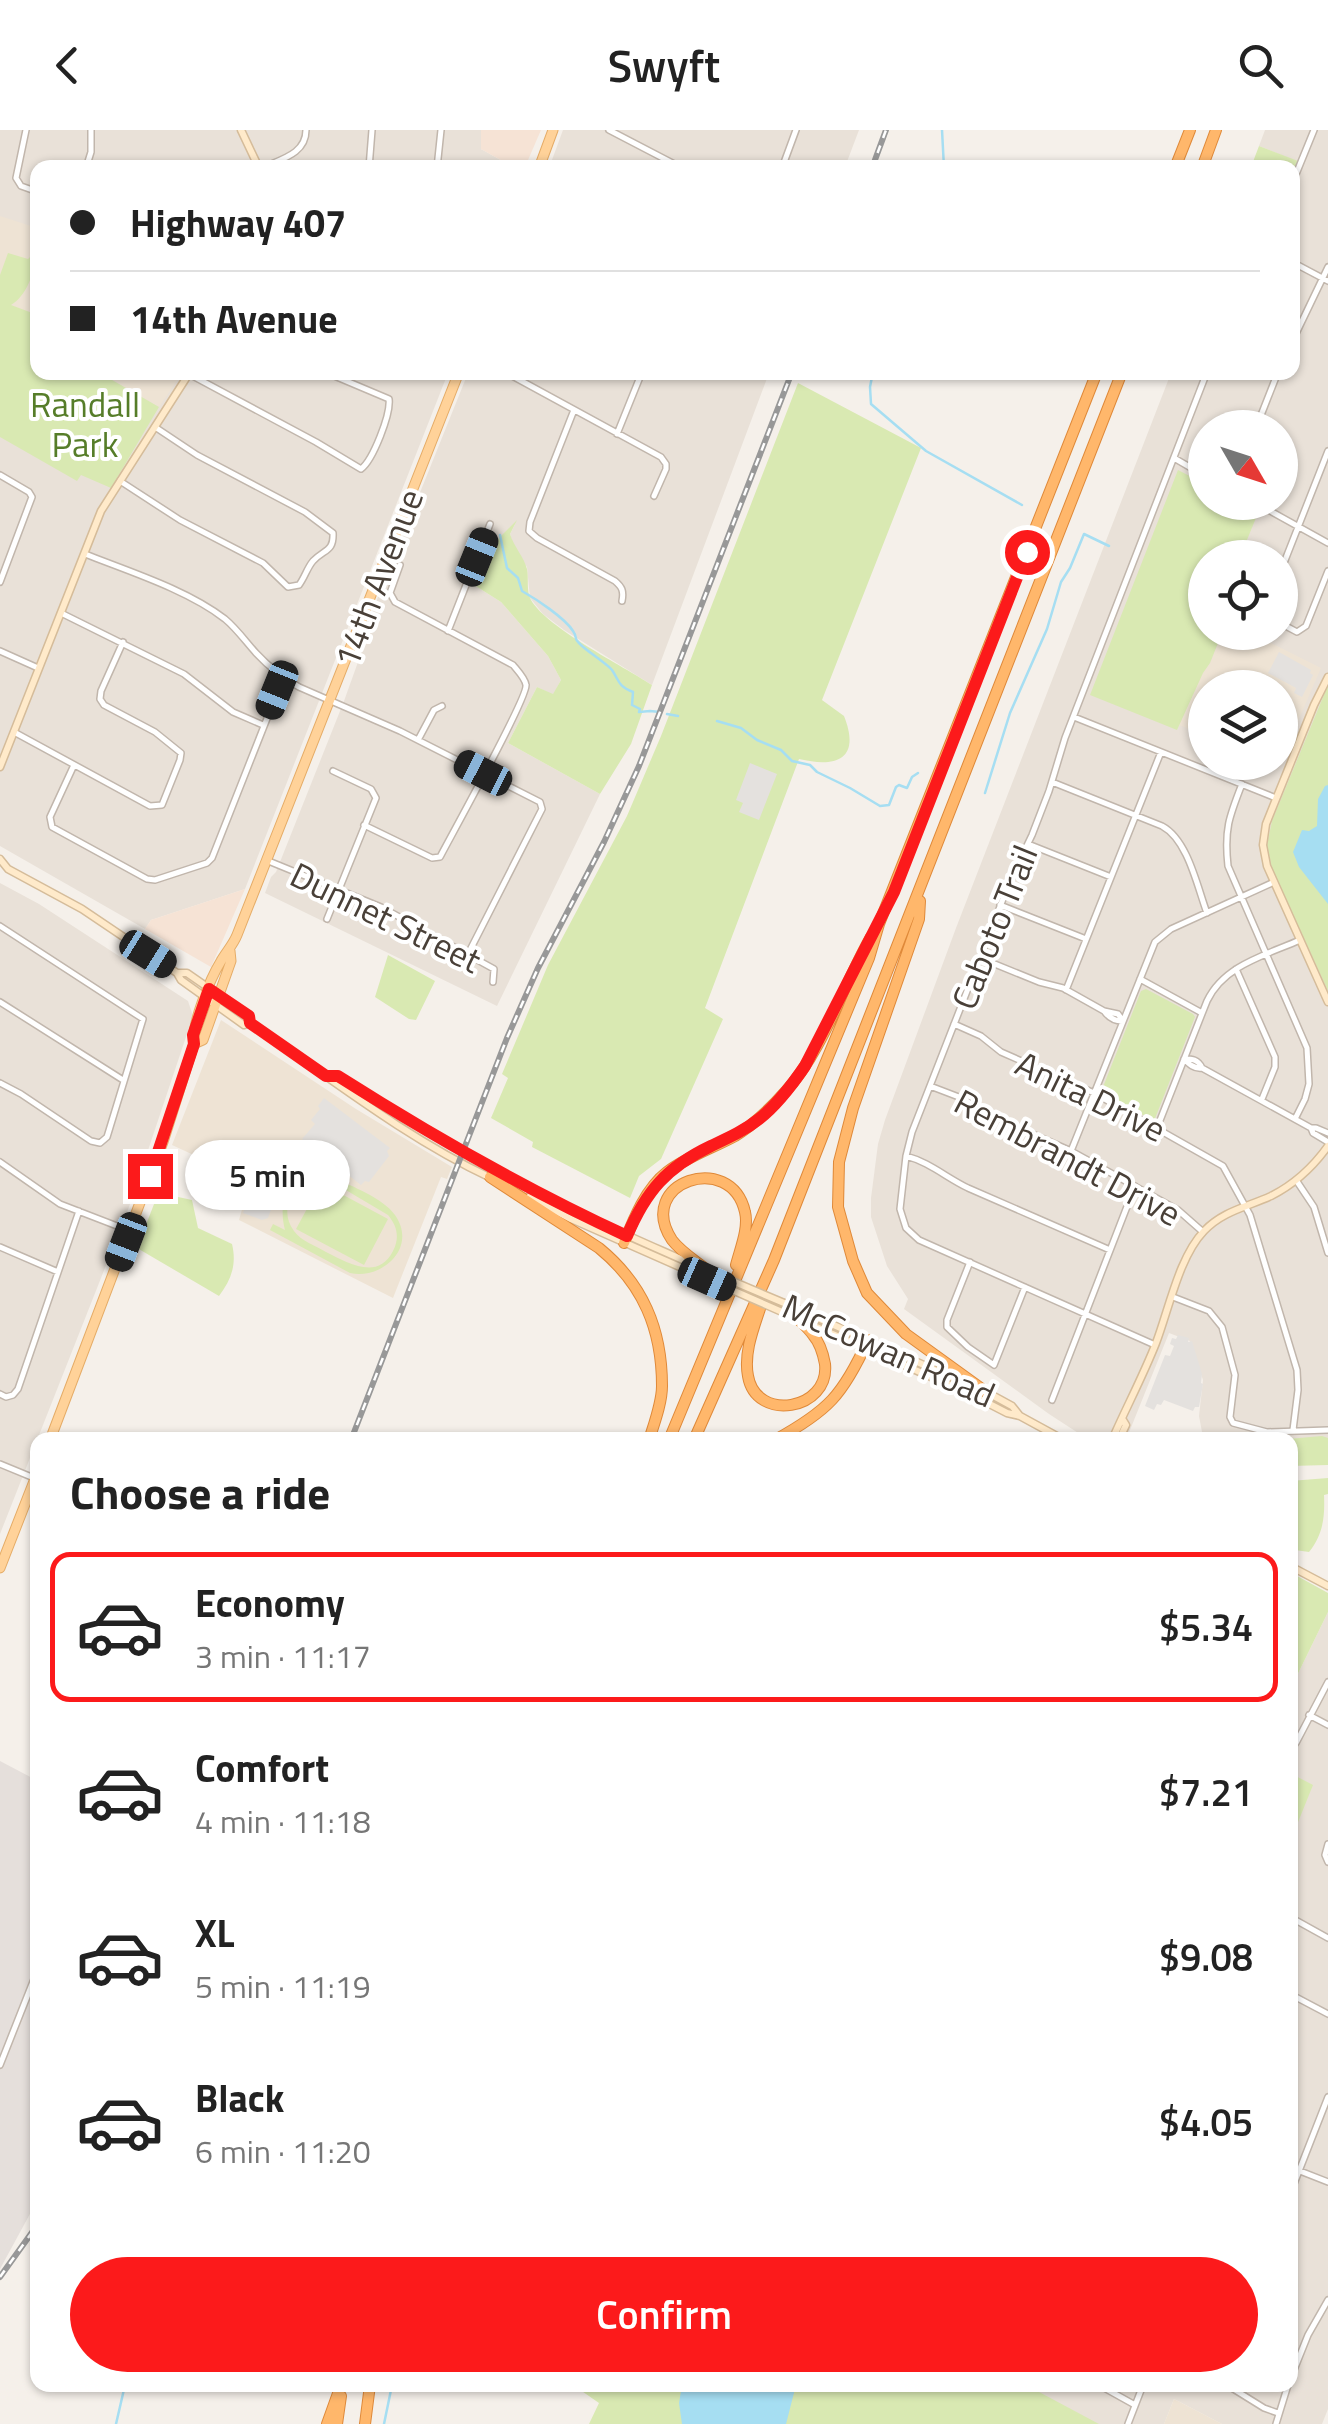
<!DOCTYPE html>
<meta charset="utf-8">
<style>
:root{--surface:#fff;--page:#f6f6f6;--text:#222;--muted:#767676;--line:#e0e0e0;--accent:#fc1a1b}
body{margin:0;font-family:"Titillium Web",sans-serif;background:var(--page);color:var(--text);height:100vh;display:flex;flex-direction:column;font-size:38px;white-space:nowrap}
*{box-sizing:border-box;margin:0}
p{font-size:32px;color:var(--muted)}
.icon{flex:none;width:55px;height:55px;fill:none;stroke:currentColor;stroke-width:2;stroke-linecap:round;stroke-linejoin:round}
.map{position:relative;flex:1;overflow:hidden}
.details{position:absolute;left:30px;top:1302px;width:1268px;height:960px;display:flex;flex-direction:column;background:var(--surface);border-radius:20px;box-shadow:0 2px 8px #0004}
.details>*{flex:none}
.top-card{position:absolute;left:30px;top:30px;width:1270px;height:220px;border-radius:20px;box-shadow:0 2px 8px #0004;display:grid;align-content:center;height:220px;padding:0 40px;background:var(--surface)}
.needle{width:65px;rotate:129deg}
.fabs{position:absolute;left:1188px;top:280px;display:grid;gap:20px}
.fabs a{display:grid;place-items:center;width:110px;height:110px;border-radius:50%;background:var(--surface);box-shadow:0 2px 8px #0004;font-size:50px}
.end{position:absolute;width:45px;height:45px;margin:-22px;border:12px solid #fc1a1b;background:#fff;box-shadow:0 0 0 5px #fff}
.from{border-radius:50%}
.bubble{position:absolute;height:70px;border-radius:35px;background:var(--surface);box-shadow:0 2px 8px #0004;font-size:32px;font-weight:600;line-height:70px;text-align:center}
.car{position:absolute;width:30px;height:60px;margin:-30px -15px;border-radius:12px;box-shadow:0 0 8px 2px #0007;background:linear-gradient(#222 24%,#8ab4d8 0 40%,#222 0 76%,#8ab4d8 0 86%,#222 0)}
.top-card b{display:flex;align-items:center;gap:35px;height:95px;font-size:38px}
.top-card b+b{border-top:2px solid var(--line)}
.top-card i{width:25px;height:25px;background:var(--text)}
ul{padding:0;list-style:none}
li{display:flex;align-items:center;gap:30px;height:150px;margin:0 20px 15px;padding:0 20px;border:5px solid transparent;border-radius:20px}
li div{flex:1}
li b{display:block;font-size:38px}
li em{font-style:normal;font-weight:600}
li.on{border-color:var(--accent)}
li>.icon{width:90px;height:90px;stroke-width:1.5}
h2{padding:0 40px;font-size:45px;line-height:120px}
.button{display:flex;gap:20px;margin-top:auto;padding:20px 40px}
.button a{flex:1;height:115px;border-radius:60px;background:var(--accent);color:#fff;font-size:40px;font-weight:600;line-height:115px;text-align:center}
header{display:flex;justify-content:space-between;align-items:center;height:130px;padding:0 40px;background:var(--surface);font-size:45px;font-weight:600}
.map>svg:first-child{display:block}
.residential{fill:#e9e1d8;fill-rule:evenodd}
.commercial{fill:#f6e3d5}
.industrial{fill:#e5dfdb}
.education{fill:#eee3d4}
.green{fill:#d9e9b2;fill-rule:evenodd}
.parking{fill:#e4e1de}
.water{fill:#a6def2}
.lines{fill:none;stroke-linecap:round;stroke-linejoin:round}
.stream{stroke:#a6def2;stroke-width:2.5}
.street-casing{stroke:#c1b6ac;stroke-width:8}
.secondary-casing{stroke:#d5bc9a;stroke-width:9}
.primary-casing{stroke:#e5ac67;stroke-width:11}
.highway-casing{stroke:#df8939;stroke-width:12}
.street{stroke:#fff;stroke-width:5}
.secondary{stroke:#ffeaca;stroke-width:6}
.primary{stroke:#ffd299;stroke-width:9}
.highway{stroke:#ffb76b;stroke-width:10}
.rail-casing{stroke:#989898;stroke-width:6}
.rail{stroke:#fff;stroke-width:2.5;stroke-dasharray:8;stroke-linecap:butt}
.secondary-bridge-casing{stroke:#d5bc9a;stroke-width:9;stroke-linecap:butt}
.secondary-bridge{stroke:#ffeaca;stroke-width:6}
.route{stroke:#fc1a1b;stroke-width:12}
.labels{text-anchor:middle;dominant-baseline:central;stroke-width:8;stroke-linejoin:round;paint-order:stroke}
.park-label{font-size:35px;fill:#567d29;stroke:#fff}
.street-label{font-size:35px;fill:#494038;stroke:#fff}
</style>
<header><svg class="icon" aria-label="back" viewBox="0 0 24 24"><path d="M15 5l-7 7 7 7"/></svg>Swyft<svg class="icon" aria-label="search" viewBox="0 0 24 24"><circle cx="10" cy="10" r="6"/><path d="M15 15l6 6"/></svg></header>
<div class="map">
<svg width="1328" height="2294" viewBox="0 0 1328 2294">
<rect width="100%" height="100%" fill="#f5f0ea"/>
<path class="residential" d="M0 0H481V19L513 37 38 38V242L448 243 245 759 151 790 145 799 0 716Z
M563 0H859L845 37 549 38Z
M1265 0H1328V1308L1189 1310 1202 1302 1199 1286 1203 1250 1190 1211 1169 1203 1126 1310H1089L1049 1284 904 1179 908 1169 887 1136 871 1087V1068L878 1014 885 990 956 798 1171 243 1292 242V45L1298 32 1259 16ZM1205 298H1280V372H1205ZM1205 428H1280V502H1205ZM1205 558H1280V632H1205Z
M468 243H769L652 555 564 500 543 484 530 468 527 437 514 418 510 404 515 394 488 419 474 455 501 472 548 526 561 550 553 565 537 557 508 613 600 664 497 876 265 763 271 747 276 742 344 571 358 532 357 526 366 497Z
M0 753 39 774 188 871 193 886 129 1077 0 1404Z
M1328 1482V2279L1322 2294H1222L1174 2269 1164 2294H1083L1024 2255H1290V1560Z"/>
<path class="commercial" d="M481 0H541L525 37H513L481 19Z
M245 759 211 837 145 799 151 790Z"/>
<path class="industrial" d="M0 1631 38 1651 37 2071 0 2139Z"/>
<path class="education" d="M0 86 37 98V179L35 184 0 173Z
M100 243H182L159 277Z
M1222 503H1251L1321 538 1279 635 1274 633 1280 632V558H1205V605L1179 595 1203 542 1210 533Z
M221 890 356 979 452 1037 447 1049 441 1047 393 1168 239 1090 250 1051 172 1015Z
M1174 2269 1222 2294H1164Z"/>
<path class="green" d="M1259 16 1298 31 1293 45 1292 38 1251 37Z
M36 111C39 131 29 165 11 175L35 184 37 179 38 242 100 243 159 277 111 358 81 345 77 351 0 307V145L8 123 28 129 31 126Z
M798 253 921 318 822 570 844 586C861 629 837 638 799 629L705 878 723 889 661 1029 639 1046 630 1068 532 1017 533 1012 491 988 508 948 502 944 548 835 627 686 661 606Z
M1178 340 1205 354V372L1239 373 1258 383 1240 427 1205 428V502L1222 503 1210 533 1203 543 1177 600 1090 565Z
M517 390 510 404C514 417 524 427 527 439 529 449 526 461 531 470 547 498 623 536 652 555L631 614 600 664 508 613 537 557 553 564 561 550 548 526 501 472 474 455 488 419Z
M1328 555V861L1272 739 1267 715 1272 691Z
M388 825 435 851 416 890 409 889 375 867Z
M1146 859 1193 884 1195 887 1154 991 1101 962 1141 861Z
M324 1045 333 1047C352 1057 382 1067 395 1085 418 1118 382 1150 350 1143L270 1100 273 1094 285 1100C277 1069 289 1043 324 1045ZM319 1050 334 1053 388 1085C397 1096 400 1107 393 1121 378 1151 348 1133 326 1122 316 1116 301 1111 294 1101 277 1078 295 1053 319 1050Z
M321 1053 388 1089 364 1135 296 1099Z
M161 1056 169 1065 192 1070 198 1098 232 1114C237 1135 231 1150 219 1166L137 1118Z
M1322 1306 1328 1308V1335L1290 1336V1310H1276Z
M1328 1348V1364L1324 1365C1325 1387 1323 1405 1309 1422L1295 1420 1290 1416V1351Z
M1290 1442 1328 1463V1482L1290 1560Z
M1290 1643 1313 1655 1290 1712Z
M573 2255H1026L1099 2294H589L599 2273Z"/>
<path class="parking" d="M1279 522 1311 540 1310 543 1313 545 1302 567 1294 563 1296 558 1268 543Z
M750 633 777 644 759 690 739 682 743 673 736 670Z
M324 968 390 1018 387 1021 389 1026 369 1052 365 1051 361 1055 302 1009 315 994 311 990 320 979 318 976Z
M271 1012 288 1020 289 1030 268 1088 262 1090 243 1083 260 1038 257 1036 265 1017 269 1018Z
M1178 1205 1189 1208 1188 1212 1192 1211 1202 1244 1201 1253 1203 1254 1199 1277H1195L1193 1281 1164 1270 1161 1275 1157 1274 1154 1280 1145 1276 1165 1225 1170 1226 1174 1216 1170 1214 1172 1208 1176 1209Z"/>
<path class="water" d="M1328 655V774L1299 737 1293 722 1302 700 1309 701 1317 696 1318 669 1325 656Z
M682 2255H796L786 2294H682L679 2273Z"/>
<g class="lines">
<path class="stream" d="M942 0 944 38
M873 242 870 257 871 274 926 321 1022 375
M500 405 507 438 518 448 522 461C536 469 565 488 573 501 579 510 572 507 581 515 587 521 607 534 612 540 620 552 617 555 633 562L632 575 640 579 639 582 650 581 660 582
M667 584 678 586
M717 591 741 598 757 610 781 620 792 631 810 635 817 642 850 658 880 676 889 675 896 657 899 655 907 658 912 647 918 643
M985 663 1010 583 1047 499 1061 452 1070 438 1084 404 1109 416
M116 2294 125 2255
M384 2294 392 2255"/>
<defs>
<path id="street" d="M26 0 16 48 21 56 38 62
M609 0 682 38
M86 38 91 22V0
M156 38 183 35 189 38
M262 38C281 29 306 24 306 0
M369 38 372 0
M437 38 441 0
M782 38 796 0
M1292 54 1314 0
M1292 132 1328 151
M1292 212 1328 137
M505 242 661 327 666 334V339L654 366
M189 244 316 312 361 339C373 330 391 284 389 269L325 242
M574 280 530 392 529 401 537 408 615 451C622 457 624 461 622 471
M1256 298 1278 242
M617 304 642 242
M1174 328 1205 346
M0 345 29 362 32 367 0 452
M120 351 180 390 263 433 288 457 299 455C305 447 307 438 313 431 324 419 334 422 333 403L305 382 197 325 155 297
M1254 372 1328 413
M85 424C128 441 188 460 225 489 237 499 246 512 256 523 269 537 283 548 299 557L400 601 540 672 542 679 468 824
M1280 443 1328 321
M61 483 184 544 233 582 263 595
M1280 493 1297 502 1306 496 1328 441
M448 501 490 394
M0 521 38 538
M1074 587 1276 668
M14 602 150 676 162 675 180 630 181 623 155 602 104 575 100 569 101 561 123 512
M418 610 434 580 442 576
M74 635 50 687 52 697 147 749 155 750 207 733 212 728 283 548
M1052 652 1162 696C1188 710 1197 756 1207 783
M1242 654C1229 687 1224 700 1228 736L1307 918 1309 954 1305 969 1295 989
M364 695 432 728 440 727C451 706 528 567 526 555 525 548 517 540 513 535L395 472 390 463 400 435
M1028 714 1111 747
M266 730 381 777 494 839 493 852
M1000 775 1086 809
M327 789 376 668 371 659 333 641
M0 796 143 889 107 1007 100 1013 91 1011 21 964 0 953
M980 828 1039 852 1063 858 1104 881 1118 884 1123 891
M1236 839 1275 927V937L1262 969
M1140 849 1202 883
M1066 860 1161 622
M0 872 123 950
M1104 881C1109 888 1114 891 1122 891
M954 894 981 906 1001 922 1094 963 1223 1036 1250 1085 1297 1240 1298 1260 1293 1300
M1184 929C1189 934 1194 939 1202 938L1311 998H1316L1328 1003
M1184 929C1192 929 1198 929 1202 938
M930 956 964 969 981 981 1071 1021 1178 1080 1203 1102
M1157 998 1207 871C1224 835 1266 825 1300 810
M1311 998 1313 1003 1328 1012
M1071 1021 1155 812 1171 799 1274 752
M906 1026C929 1032 947 1048 968 1058L1110 1120
M0 1032 60 1074 130 1101
M1296 1050 1314 1077 1328 1123
M0 1117 58 1142
M970 1132 947 1190V1197L968 1217 994 1235 1025 1157
M1173 1167 1209 1181 1222 1197 1235 1245 1230 1287 1233 1293 1267 1302 1328 1300
M1155 1215 919 1110 906 1098 900 1079 906 1026 912 1002 1010 751 1032 705 1049 661 1065 608 1207 242
M0 1264 6 1267 13 1265 18 1259 79 1081
M1052 1270 1135 1056
M0 1334 34 1348
M1309 1585 1328 1595
M1296 1613 1328 1552
M1328 1714 1325 1725 1328 1732
M1290 1787 1328 1808
M1290 1864 1328 1884
M0 1935 38 1839
M1300 2041 1328 2052
M1290 2064 1328 1967
M1290 2250 1308 2205 1328 2170
M1099 2255 1135 2275
M1227 2255 1264 2278 1278 2283
M1128 2294 1143 2255
M1276 2294 1288 2255"/>
<path id="secondary" d="M241 0 259 38
M1328 547 1314 575 1266 694 1263 715 1267 736 1328 872
M0 637 101 381 190 242
M0 729 8 739 82 779 177 843 181 850 244 895 250 893
M177 843H187L249 886 250 893C328 946 404 1007 491 1048
M327 946H338C400 984 461 1021 525 1055 579 1085 636 1109 692 1134
M529 1067 571 1089 707 1149
M784 1173 969 1255
M782 1182 968 1263 1007 1283 1020 1286 1064 1310
M990 1264 1012 1276 1020 1286
M1112 1310C1126 1278 1143 1246 1156 1213 1169 1179 1179 1127 1204 1101 1223 1081 1247 1077 1271 1066 1295 1054 1313 1037 1328 1016
M1119 1310 1126 1295 1123 1290
M1290 1436 1328 1456"/>
<path id="primary" d="M539 38 553 0
M194 914 203 910 231 831 230 821
M50 1310 163 1012 194 914C191 895 210 849 221 831 226 822 233 815 237 805L459 242
M0 1438 38 1341"/>
<path id="highway" d="M1175 38 1190 0
M1202 38 1216 0
M920 771 919 789 853 978 839 1032 838 1077 853 1131 867 1163 906 1204 989 1264
M490 1047 599 1118C643 1154 662 1199 662 1256 662 1273 654 1294 649 1310
M624 1113C634 1088 646 1058 667 1042 688 1026 713 1018 735 1006 755 994 771 978 786 961 822 922 844 854 871 807
M707 1140C696 1131 681 1122 672 1110 634 1052 731 1020 745 1082 749 1098 740 1119 736 1135
M763 1169C756 1193 743 1220 748 1246 756 1293 830 1280 825 1234 823 1223 820 1213 813 1205 809 1199 802 1193 797 1188
M669 1310 869 828 879 794 1097 242
M694 1310 774 1130 1122 242
M775 1310C828 1281 843 1265 868 1210
M327 2294 341 2255
M337 2294 341 2266
M365 2294 370 2255"/>
</defs>
<use href="#street" class="street-casing"/>
<use href="#secondary" class="secondary-casing"/>
<use href="#primary" class="primary-casing"/>
<use href="#highway" class="highway-casing"/>
<use href="#street" class="street"/>
<use href="#secondary" class="secondary"/>
<use href="#primary" class="primary"/>
<use href="#highway" class="highway"/>
<defs>
<path id="rail" d="M872 38 886 0
M351 1310 507 908 538 838 604 712 639 636 792 242
M0 2147 38 2094"/>
</defs>
<use href="#rail" class="rail-casing"/>
<use href="#rail" class="rail"/>
<defs>
<path id="secondary-bridge" d="M711 1142 784 1173
M707 1149 782 1182"/>
</defs>
<use href="#secondary-bridge" class="secondary-bridge-casing"/>
<use href="#secondary-bridge" class="secondary-bridge"/>
</g>
<g class="lines">
<path class="route" d="M150 1046 194 914 193 905 209 859 249 886 250 893 326 946H338C431 1005 527 1060 627 1106 646 1061 667 1037 711 1016 728 1008 744 1001 759 989 777 975 792 955 805 936L894 762 1027 422"/>
</g>
<g class="labels">
<g class="park-label">
<text x="85" y="274">Randall<tspan x="85" dy="40">Park</tspan></text>
</g>
<g class="street-label">
<text transform="translate(378 448) rotate(-69)">14th Avenue</text>
<text transform="translate(386 787) rotate(26)">Dunnet Street</text>
<text transform="translate(994 797) rotate(-68)">Caboto Trail</text>
<text transform="translate(1091 966) rotate(26)">Anita Drive</text>
<text transform="translate(1068 1027) rotate(28)">Rembrandt Drive</text>
<text transform="translate(889 1220) rotate(24)">McCowan Road</text>
</g>
</g>
</svg>
<div class="fabs">
<a><svg class="needle" viewBox="-14 -14 28 28"><path d="M0-13l5 13h-10z" fill="#e53935"/><path d="M0 13l5-13h-10z" fill="#767676"/></svg></a>
<a><svg class="icon" aria-label="locate" viewBox="0 0 24 24"><circle cx="12" cy="12" r="6"/><path d="M12 2v4M12 18v4M2 12h4M18 12h4"/></svg></a>
<a><svg class="icon" aria-label="layers" viewBox="0 0 24 24"><path d="M12 4l9 5-9 5-9-5zM3 14l9 5 9-5"/></svg></a>
</div>
<i class="end from" style="left:1027px;top:422px"></i>
<i class="end" style="left:150px;top:1046px"></i>
<div class="bubble" style="left:185px;top:1010px;width:165px">5 min</div>
<i class="car" style="left:477px;top:427px;rotate:22deg"></i>
<i class="car" style="left:277px;top:560px;rotate:202deg"></i>
<i class="car" style="left:483px;top:643px;rotate:297deg"></i>
<i class="car" style="left:148px;top:824px;rotate:122deg"></i>
<i class="car" style="left:126px;top:1112px;rotate:201deg"></i>
<i class="car" style="left:707px;top:1149px;rotate:114deg"></i>
<div class="top-card">
<b><i class="from"></i>Highway 407</b>
<b><i></i>14th Avenue</b>
</div>
<section class="details">
<h2>Choose a ride</h2>
<ul>
<li class="on"><svg class="icon" aria-label="car" viewBox="0 0 24 24"><path d="M5 17H2v-5l4-1 3-4h7l3 4 3 1v5h-3M9 17h6M6 11h13"/><circle cx="7" cy="17" r="2"/><circle cx="17" cy="17" r="2"/></svg><div><b>Economy</b><p>3 min · 11:17</p></div><em>$5.34</em></li>
<li><svg class="icon" aria-label="car" viewBox="0 0 24 24"><path d="M5 17H2v-5l4-1 3-4h7l3 4 3 1v5h-3M9 17h6M6 11h13"/><circle cx="7" cy="17" r="2"/><circle cx="17" cy="17" r="2"/></svg><div><b>Comfort</b><p>4 min · 11:18</p></div><em>$7.21</em></li>
<li><svg class="icon" aria-label="car" viewBox="0 0 24 24"><path d="M5 17H2v-5l4-1 3-4h7l3 4 3 1v5h-3M9 17h6M6 11h13"/><circle cx="7" cy="17" r="2"/><circle cx="17" cy="17" r="2"/></svg><div><b>XL</b><p>5 min · 11:19</p></div><em>$9.08</em></li>
<li><svg class="icon" aria-label="car" viewBox="0 0 24 24"><path d="M5 17H2v-5l4-1 3-4h7l3 4 3 1v5h-3M9 17h6M6 11h13"/><circle cx="7" cy="17" r="2"/><circle cx="17" cy="17" r="2"/></svg><div><b>Black</b><p>6 min · 11:20</p></div><em>$4.05</em></li>
</ul>
<div class="button"><a>Confirm</a></div>
</section>
</div>
